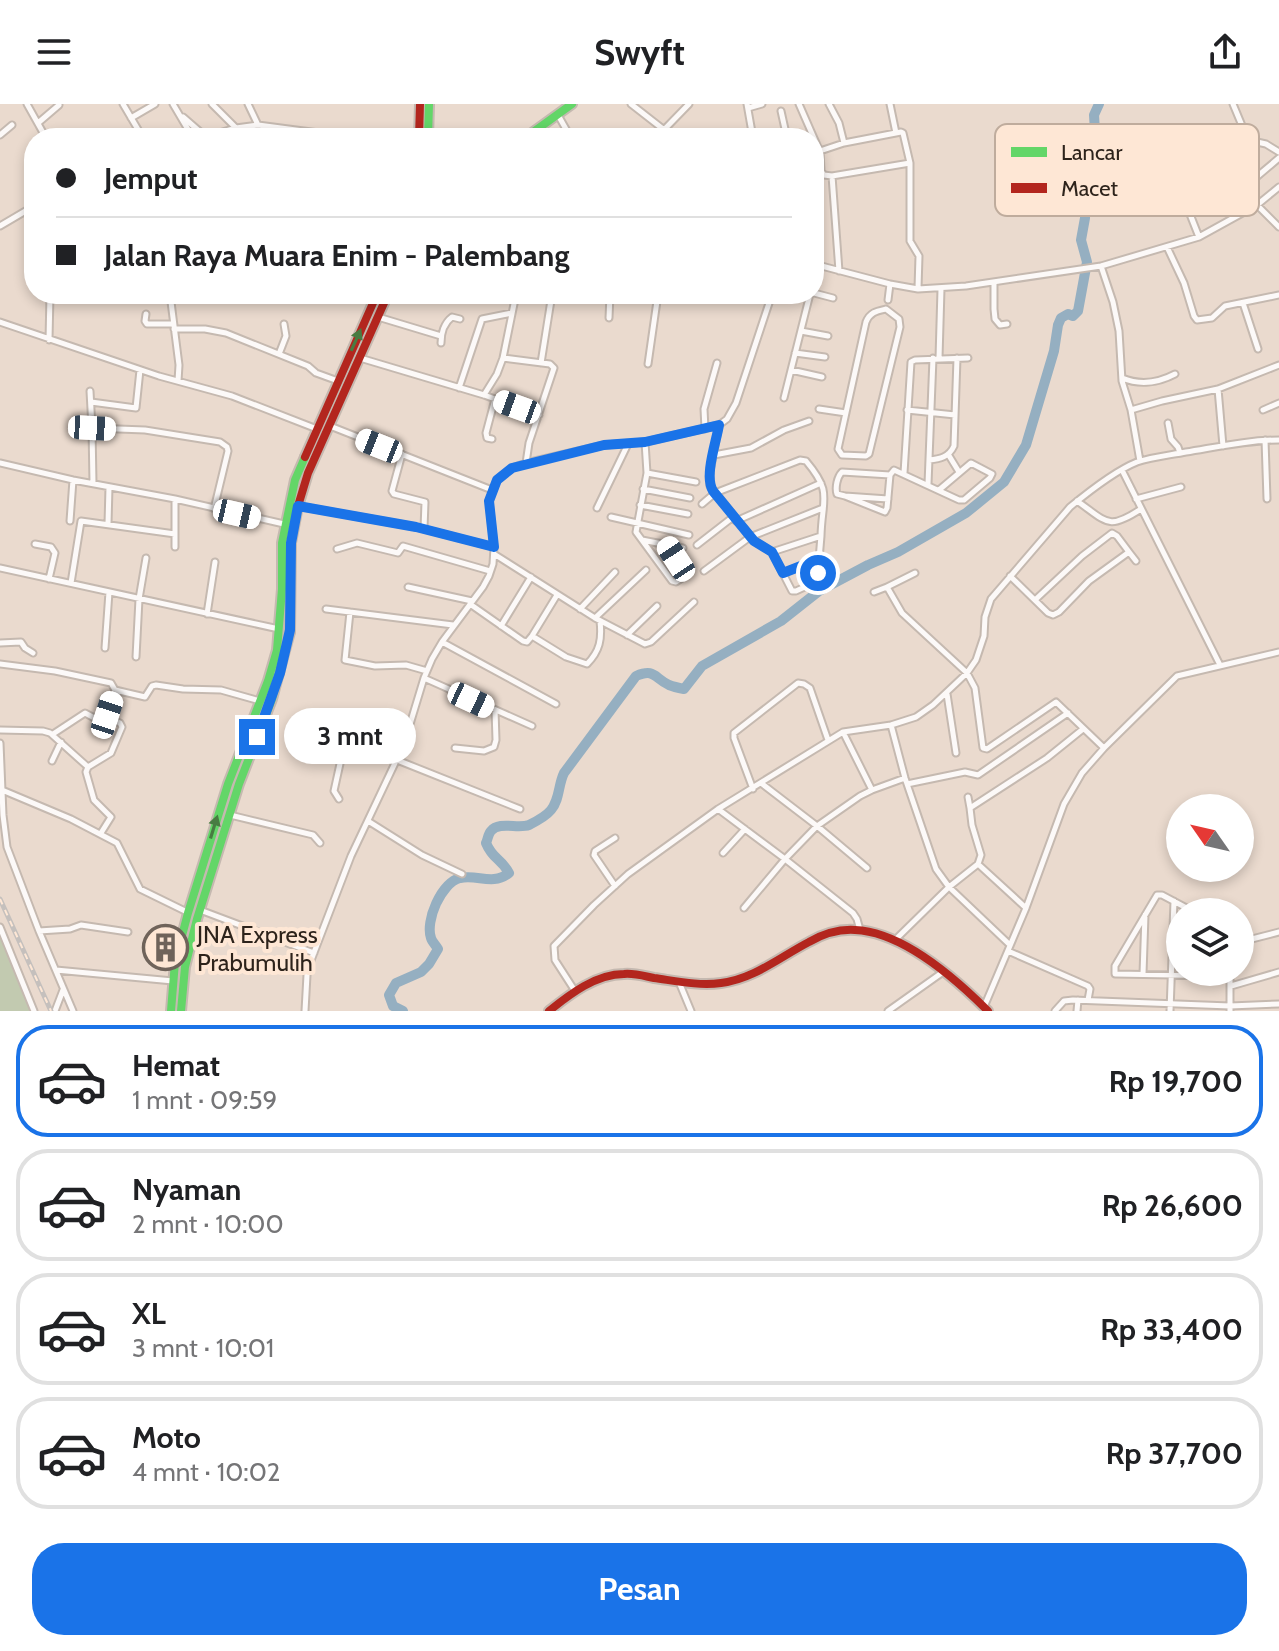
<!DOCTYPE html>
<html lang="id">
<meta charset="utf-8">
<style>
:root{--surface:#fff;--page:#f2f2f2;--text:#202124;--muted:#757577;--line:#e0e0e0;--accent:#1a73e8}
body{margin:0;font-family:Cabin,sans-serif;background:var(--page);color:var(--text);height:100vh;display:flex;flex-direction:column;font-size:30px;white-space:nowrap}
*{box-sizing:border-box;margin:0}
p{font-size:26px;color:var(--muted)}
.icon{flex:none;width:44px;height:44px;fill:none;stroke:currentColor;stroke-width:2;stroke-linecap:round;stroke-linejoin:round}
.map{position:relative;height:907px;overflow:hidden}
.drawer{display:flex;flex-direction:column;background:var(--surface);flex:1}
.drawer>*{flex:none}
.top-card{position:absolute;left:24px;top:24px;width:800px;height:176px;border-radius:32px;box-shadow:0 4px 12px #0003;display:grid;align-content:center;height:176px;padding:0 32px;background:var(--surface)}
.needle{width:52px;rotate:304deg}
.fabs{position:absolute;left:1166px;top:690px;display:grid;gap:16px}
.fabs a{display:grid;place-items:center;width:88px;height:88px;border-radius:50%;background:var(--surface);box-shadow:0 4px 12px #0003;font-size:40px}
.end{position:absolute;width:36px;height:36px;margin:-18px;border:10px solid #1a73e8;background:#fff;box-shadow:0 0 0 4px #fff}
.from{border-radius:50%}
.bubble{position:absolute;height:56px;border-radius:28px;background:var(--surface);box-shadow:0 4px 12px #0003;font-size:26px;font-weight:700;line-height:56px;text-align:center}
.car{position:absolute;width:24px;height:48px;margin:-24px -12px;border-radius:10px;box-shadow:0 0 6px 2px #0007;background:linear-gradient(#fff 24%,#345 0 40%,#fff 0 76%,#345 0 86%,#fff 0)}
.top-card b{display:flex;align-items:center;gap:28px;height:76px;font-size:30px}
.top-card b+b{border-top:2px solid var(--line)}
.top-card i{width:20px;height:20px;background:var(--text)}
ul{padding:14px 0 0;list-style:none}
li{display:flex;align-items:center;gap:24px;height:112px;margin:0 16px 12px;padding:0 16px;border:4px solid var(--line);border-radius:32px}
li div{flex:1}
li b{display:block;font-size:30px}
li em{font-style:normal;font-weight:700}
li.selected{border-color:var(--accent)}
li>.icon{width:72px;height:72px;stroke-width:1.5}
.button{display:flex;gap:16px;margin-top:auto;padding:16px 32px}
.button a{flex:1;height:92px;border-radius:32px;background:var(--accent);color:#fff;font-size:32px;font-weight:700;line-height:92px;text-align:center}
header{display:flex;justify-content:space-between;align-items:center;height:104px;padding:0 32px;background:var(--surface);font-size:36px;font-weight:700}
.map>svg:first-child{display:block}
.green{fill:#c2cab0}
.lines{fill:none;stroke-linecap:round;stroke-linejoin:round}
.river{stroke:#95afc1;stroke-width:10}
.street-casing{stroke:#c5b9b0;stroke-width:9}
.fast-casing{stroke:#c5b9b0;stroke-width:12}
.jam-casing{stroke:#c5b9b0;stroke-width:12}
.street{stroke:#fcf9f8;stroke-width:5}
.fast{stroke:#63d668;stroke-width:8}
.jam{stroke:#b3261e;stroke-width:8}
.rail-casing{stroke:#c5c0bd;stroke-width:5}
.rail{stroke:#fee7d5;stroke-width:2;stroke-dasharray:6;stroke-linecap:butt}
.oneway{fill:#487c42}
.route{stroke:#1a73e8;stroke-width:10}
.labels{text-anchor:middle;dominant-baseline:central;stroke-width:8;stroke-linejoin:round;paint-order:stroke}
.poi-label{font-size:24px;fill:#2d231b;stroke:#fee7d5;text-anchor:start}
.key{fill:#fee7d5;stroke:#bfac9d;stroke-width:2}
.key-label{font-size:22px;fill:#2d231b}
</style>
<header><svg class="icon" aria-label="menu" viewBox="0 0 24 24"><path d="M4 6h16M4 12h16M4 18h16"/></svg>Swyft<svg class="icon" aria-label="share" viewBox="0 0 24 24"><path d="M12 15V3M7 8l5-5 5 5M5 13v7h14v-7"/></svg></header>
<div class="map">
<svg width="1279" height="907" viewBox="0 0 1279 907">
<rect width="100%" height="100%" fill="#eadace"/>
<path class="green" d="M0 832 34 907H0Z"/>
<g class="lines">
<path class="river" d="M403 907 393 902 389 891 396 879 421 868 429 860 438 845C436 841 432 838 431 834 425 817 441 779 460 774 478 770 492 782 509 769 501 754 493 756 486 739 488 735 488 730 491 727 499 717 518 725 529 721 535 718 547 711 551 706 560 695 558 681 564 669L636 572C655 564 654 574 669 581 674 583 679 584 684 585L702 562 781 517 819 487 868 461 898 448 966 409 1004 378 1026 341 1054 247 1058 221 1061 214 1068 210 1073 212 1078 207 1087 158 1081 136 1085 114V67L1093 48 1095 27 1094 11 1099 0"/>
<defs>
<path id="street" d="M27 0 46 34
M123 0 143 34
M173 0 193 34
M212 0 236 24
M248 0 258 21
M631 0 663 25
M747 0 753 34
M799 0 820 48 821 67 824 71 832 72 910 59
M829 0 839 19 844 39
M890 0 896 29
M1233 0 1248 36 1266 40 1279 48
M748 4 762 0
M781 7 787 34
M558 11 571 34
M183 13 206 33
M131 14 155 0
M38 19 59 1
M0 31 12 21
M202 34 236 24 258 21 357 34
M656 34 689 0
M814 49 844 39 901 28 903 29 910 59V137L919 152 918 184
M832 72 839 167
M1184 95 1199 133
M1257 101 1279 123
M1190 110 1239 85 1253 76 1279 54
M0 122 34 102
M1167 143 1184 179 1194 212 1197 216 1212 214 1225 202 1279 191
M814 160 890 180 918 185 966 182 1101 162 1199 133 1257 101 1279 83
M1101 162 1113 198 1119 227 1122 277 1131 306 1140 357
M814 174 817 161
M994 178V205L995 215 1000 221 1007 220
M814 189 833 194
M170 190 179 261 178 277
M888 196 890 180
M1243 199 1258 245
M886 205 899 215 900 223 869 350 866 352 842 351 838 345 866 218C870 208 877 207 886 205Z
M146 210 145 217 147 220H173
M378 213 441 232
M609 214 610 190
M0 218 159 272 232 292 317 325
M174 225H205L226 229 308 262 316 269 338 277
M801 227 828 232
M49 236 50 190
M441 239C441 230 444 219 452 213L460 215
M795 249 825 253
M279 250 286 232 284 220
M360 254 484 291 539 311
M503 254 550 260 554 264 529 339 526 359
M939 254 941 185
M541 259 552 190
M648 260 658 190
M791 266 822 273
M1122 274C1139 281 1158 279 1175 270
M459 284 482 215 512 209
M1218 285 1223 342
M90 287 92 324
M484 291 497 270 503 254 516 190
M784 294 810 190
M91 298 136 304 140 266
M819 305 846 309
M907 306 955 311
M1131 306 1162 297 1218 285 1279 261
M1263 306 1279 299
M1168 319 1171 335 1178 343 1180 349
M719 321 709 373 710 382 754 437 772 448 792 487H796L820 476 818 467 821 432
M330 322 492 386
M705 325 704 305 717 259
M492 335 487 334 486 329 495 295
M1265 336 1267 395
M645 338 647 369 636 428 672 477 676 478 685 472V469L666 441
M402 350 392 387 394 390 425 398 424 425
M948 350 959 368
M714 351 751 344 784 326 809 317
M929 356C940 355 949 353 954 342L957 254
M0 359 73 376 175 395 284 420
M1122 366 1220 561
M647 369 696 378
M904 369 911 258 915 256 968 254
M93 379 92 324 145 326 220 338 227 343 228 347 214 405
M928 380 933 254
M643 385 690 394
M845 392 885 408 887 404 890 371 894 366 959 396H964L990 374 992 370 971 359 939 386
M888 395 845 392 837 390C835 384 837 373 842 368L890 371
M1136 395 1181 383
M1077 397C1107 418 1108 427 1141 405
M702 400 715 389 800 356 806 357C833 389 822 394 821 432L772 448
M640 401 688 410
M298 402 416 423 494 443
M597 404 628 340
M611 413 689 431
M70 417 73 376
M736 417 821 379
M108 420 109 383
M642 436 683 444
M35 440 51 443 55 449 49 475
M697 441 733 413
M175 443V395
M337 445 357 439 398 449 403 442 490 467
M494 450 595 514 645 540 651 538 694 498
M0 464 279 525
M704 467 750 433 823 404
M783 469 819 455
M1010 472 1048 509 1053 511 1059 508 1089 477 1129 448 1136 457
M71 479 81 417 175 430
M408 483 472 497
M887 483 915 469
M874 488 887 483 902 509 967 569 975 584 983 644 987 645 1056 598 1104 644
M1035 496 1082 452 1112 429 1117 432 1129 448
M470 500 523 537 527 538 532 532 557 491
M326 505 453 521
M580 505 615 468
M350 508 345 556 375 562 406 561 427 567
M207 510 215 458
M595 514 646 466
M501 522 531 473
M627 531 657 502
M532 532 566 553 587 560C600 547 602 535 600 517
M442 538 556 600
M0 539 21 538 25 544 33 549
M105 544 109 488
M136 553 139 495 146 454
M0 560 55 567 111 579 115 586 145 593 152 582 156 581 183 585 221 586 260 597
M424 574 532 622
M947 590 956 649
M891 621 905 674 936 765 949 783 1010 841
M0 626 43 627 50 629 88 663
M843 628 872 686
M53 630 85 609 100 617 109 614
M0 639 3 711 7 743 39 827 73 907
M296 639 397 656 520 705
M455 644 484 647 494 643 496 636 495 606
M349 647 356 622 375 624
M52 657 61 638
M88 663 111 649 122 623 120 619 107 613 115 586
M88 663 86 668 94 696 111 713 101 729
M761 679 817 722 867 764
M907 680 965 668 978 671 1068 609
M753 685 734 634V629L798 579 804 580 810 584 828 636
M2 686 71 715 117 739 140 785 187 808
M968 693 970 704
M339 695 334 687 343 646
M718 705 785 755 853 809 857 815 860 826
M230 711 313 731 320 739
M368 717 422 751 462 770
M615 734 595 747 594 751 615 782
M723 749 745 725
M978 760 981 751 972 721 970 704 1047 654 1083 625
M744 804 785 755 817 722 860 692 872 686 905 674
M200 806 314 849
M1194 808 1162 791H1157L1115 862V870L1230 872
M0 823 34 907
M39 827 70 825 81 821 128 828
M894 837 949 783 978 760 1026 804
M1240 838 1279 828
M1008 847 1088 882 1090 885 1088 896
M56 866 173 877
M1230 868V907
M1143 870 1145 811
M679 878 691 907
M1231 882 1279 868
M575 887 555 856 554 842 594 801 628 770 718 705 843 628 891 621 916 613 933 601 967 569 976 556 984 532 985 513 991 495 1070 403C1087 389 1117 366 1137 358 1152 353 1171 351 1186 348 1217 343 1248 336 1279 336
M984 903 1026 804 1064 700 1082 669 1104 644 1177 572 1279 548
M55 907 63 886
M305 907 307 871 310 859 351 752 404 640 424 574 432 555 442 538 483 483 489 472 493 460 494 443 489 397 497 376 512 364 526 359 604 341 645 338 719 321 727 315 736 299 772 190
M888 907 943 868
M1055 907 1064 897 1073 896 1230 902 1279 900
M1077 907 1078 896
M1170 907 1174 797"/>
<path id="fast" d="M428 34 429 0
M525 34 572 0
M171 907 175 858 188 809 228 680 268 577 277 546 282 485V439L295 376 305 353
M181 907 185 863 197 815 239 680 272 595 290 528"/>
<path id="jam" d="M419 34 420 0
M305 353 377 190
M290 528 291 439 298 402 308 369 388 190
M549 907C570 890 596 870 624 870 634 869 644 872 654 874 676 877 699 882 721 879 754 875 780 853 809 838 823 830 839 825 855 826 903 828 956 875 988 907"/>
</defs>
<use href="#street" class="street-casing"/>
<use href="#fast" class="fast-casing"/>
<use href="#jam" class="jam-casing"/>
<use href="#street" class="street"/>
<use href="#fast" class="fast"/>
<use href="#jam" class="jam"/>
<defs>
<path id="rail" d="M0 795 51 907"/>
</defs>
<use href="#rail" class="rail-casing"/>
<use href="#rail" class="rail"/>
</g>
<defs><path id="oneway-solid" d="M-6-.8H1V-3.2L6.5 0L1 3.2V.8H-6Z" transform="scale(2)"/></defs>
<g class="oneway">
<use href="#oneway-solid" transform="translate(356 236) rotate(-66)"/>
<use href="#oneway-solid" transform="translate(214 723) rotate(-73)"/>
</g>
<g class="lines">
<path class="route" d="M257 633 280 569 290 526 291 439 298 402 416 423 494 443 489 397 497 376 512 364 604 341 645 338 719 321C716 339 704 372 713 387L754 437 772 448 783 469 819 455 818 469"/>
</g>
<defs>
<symbol id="building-ring" viewBox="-11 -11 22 22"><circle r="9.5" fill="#fee7d5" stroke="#6f635a" stroke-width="1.5"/><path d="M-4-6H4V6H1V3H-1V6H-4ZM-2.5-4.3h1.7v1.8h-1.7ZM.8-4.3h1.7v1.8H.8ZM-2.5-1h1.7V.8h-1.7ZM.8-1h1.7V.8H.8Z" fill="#6f635a"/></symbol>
</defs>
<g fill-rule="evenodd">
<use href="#building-ring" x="140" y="818" width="51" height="51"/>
</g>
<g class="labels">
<g class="poi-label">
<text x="197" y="830">JNA Express<tspan x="197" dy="28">Prabumulih</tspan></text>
</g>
</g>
<rect x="995" y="20" width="264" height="92" rx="12" class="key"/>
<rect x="1011" y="43" width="36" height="10" fill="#63d668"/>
<rect x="1011" y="79" width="36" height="10" fill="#b3261e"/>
<g class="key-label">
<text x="1061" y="56">Lancar</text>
<text x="1061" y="92">Macet</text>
</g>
</svg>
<div class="fabs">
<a><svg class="needle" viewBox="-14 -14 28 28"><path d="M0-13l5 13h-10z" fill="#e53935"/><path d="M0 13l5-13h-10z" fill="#757577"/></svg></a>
<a><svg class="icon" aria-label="layers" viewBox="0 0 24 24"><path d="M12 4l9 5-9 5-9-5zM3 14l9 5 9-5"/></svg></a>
</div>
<i class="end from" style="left:818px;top:469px"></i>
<i class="end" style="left:257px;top:633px"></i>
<div class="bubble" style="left:284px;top:604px;width:132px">3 mnt</div>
<i class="car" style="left:517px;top:303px;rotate:290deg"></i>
<i class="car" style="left:92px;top:324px;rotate:93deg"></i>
<i class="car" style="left:379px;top:342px;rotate:292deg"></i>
<i class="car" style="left:237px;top:410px;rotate:103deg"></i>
<i class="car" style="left:676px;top:455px;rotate:327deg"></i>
<i class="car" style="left:471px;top:596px;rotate:115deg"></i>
<i class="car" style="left:107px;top:611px;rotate:18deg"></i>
<div class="top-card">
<b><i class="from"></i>Jemput</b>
<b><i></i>Jalan Raya Muara Enim - Palembang</b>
</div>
</div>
<section class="drawer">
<ul>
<li class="selected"><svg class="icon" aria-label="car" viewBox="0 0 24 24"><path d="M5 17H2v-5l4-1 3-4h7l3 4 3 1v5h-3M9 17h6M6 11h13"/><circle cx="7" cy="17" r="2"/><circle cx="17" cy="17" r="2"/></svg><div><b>Hemat</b><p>1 mnt · 09:59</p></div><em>Rp 19,700</em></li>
<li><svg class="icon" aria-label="car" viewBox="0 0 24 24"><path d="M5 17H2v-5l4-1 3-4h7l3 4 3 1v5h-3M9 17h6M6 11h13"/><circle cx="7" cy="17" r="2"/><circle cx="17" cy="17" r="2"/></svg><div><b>Nyaman</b><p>2 mnt · 10:00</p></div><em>Rp 26,600</em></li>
<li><svg class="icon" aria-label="car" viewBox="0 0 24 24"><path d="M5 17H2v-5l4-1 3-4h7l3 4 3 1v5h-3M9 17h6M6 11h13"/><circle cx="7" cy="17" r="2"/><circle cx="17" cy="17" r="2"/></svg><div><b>XL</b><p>3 mnt · 10:01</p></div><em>Rp 33,400</em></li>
<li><svg class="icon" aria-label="car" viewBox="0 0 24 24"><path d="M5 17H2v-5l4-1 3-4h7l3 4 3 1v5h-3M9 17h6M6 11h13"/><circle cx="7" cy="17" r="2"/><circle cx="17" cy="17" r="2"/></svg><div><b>Moto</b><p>4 mnt · 10:02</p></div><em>Rp 37,700</em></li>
</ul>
<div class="button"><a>Pesan</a></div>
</section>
